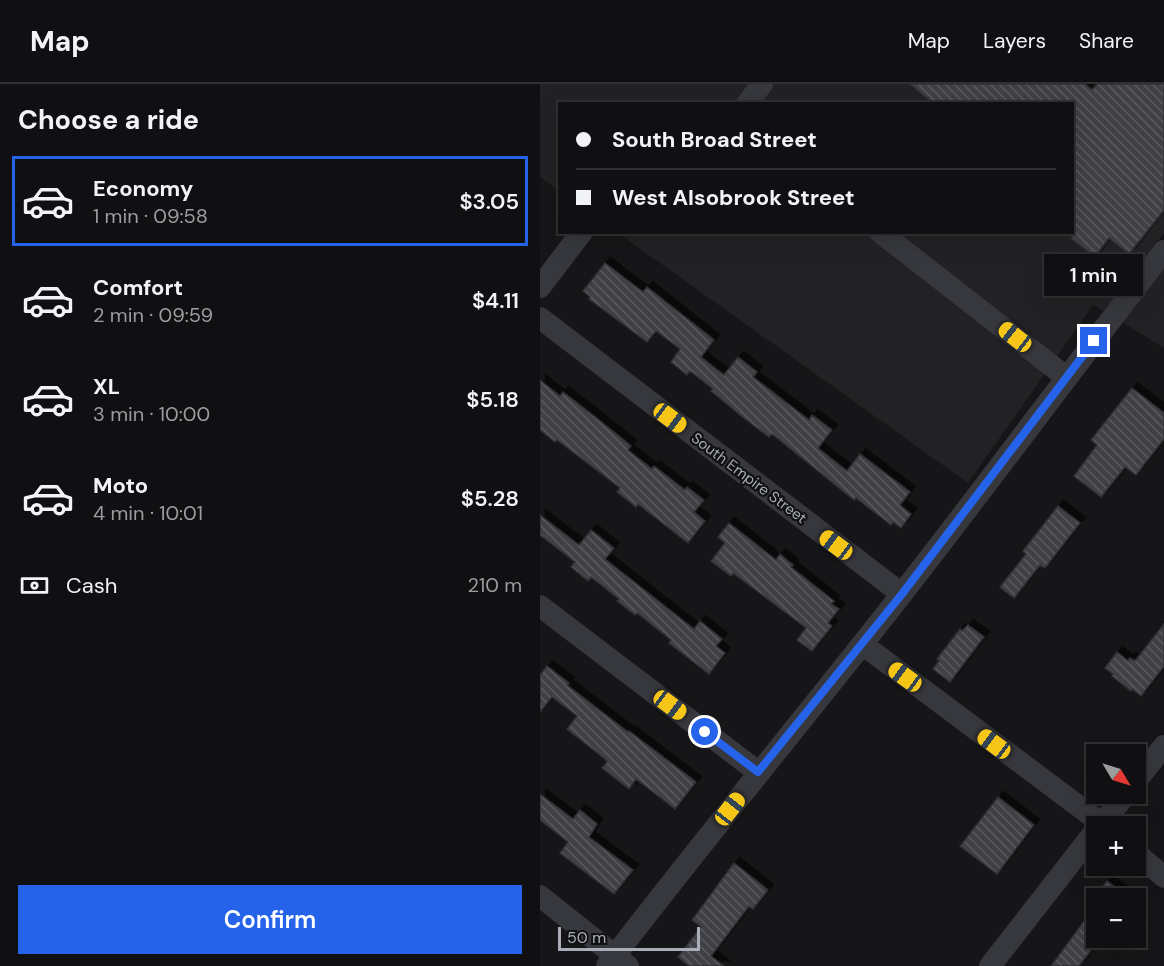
<!DOCTYPE html>
<meta charset="utf-8">
<style>
:root{--surface:#101012;--page:#1e1e20;--text:#f1f3f6;--muted:#9c9d9f;--line:#303032;--accent:#2563eb}
body{margin:0;font-family:"DM Sans",sans-serif;background:var(--page);color:var(--text);height:100vh;display:flex;flex-direction:column;font-size:22px;white-space:nowrap}
*{box-sizing:border-box;margin:0}
p{font-size:20px;color:var(--muted)}
.icon{flex:none;width:33px;height:33px;fill:none;stroke:currentColor;stroke-width:2;stroke-linecap:round;stroke-linejoin:round}
.map{position:relative;flex:1;overflow:hidden}
.side{display:flex;flex-direction:column;background:var(--surface);width:540px}
.side>*{flex:none}
.hud{position:absolute;left:18px;top:18px;width:516px;height:132px;border-radius:0px;box-shadow:0 6px 24px #0002,0 0 0 2px var(--line);display:grid;align-content:center;height:132px;padding:0 18px;background:var(--surface)}
.needle{width:39px;rotate:128deg}
.buttons{position:absolute;left:546px;top:660px;display:grid;gap:12px}
.buttons a{display:grid;place-items:center;width:60px;height:60px;border-radius:0px;background:var(--surface);box-shadow:0 6px 24px #0002,0 0 0 2px var(--line);font-size:30px}
.scale{position:absolute;left:18px;bottom:15px;width:142px;box-sizing:border-box;padding-left:6px;border:3px solid #a8adb8;border-top:0;font-size:16px;line-height:21px;white-space:nowrap;color:#a8adb8;-webkit-text-stroke:4px #111113;paint-order:stroke}
.end{position:absolute;width:27px;height:27px;margin:-14px;border:8px solid #2563eb;background:#fff;box-shadow:0 0 0 3px #fff}
.from{border-radius:50%}
.bubble{position:absolute;height:42px;border-radius:0px;background:var(--surface);box-shadow:0 6px 24px #0002,0 0 0 2px var(--line);font-size:20px;font-weight:600;line-height:42px;text-align:center}
.car{position:absolute;width:18px;height:36px;margin:-18px -9px;border-radius:8px;box-shadow:0 0 4px 2px #0007;background:linear-gradient(#f5c518 24%,#345 0 40%,#f5c518 0 76%,#345 0 86%,#f5c518 0)}
.hud b{display:flex;align-items:center;gap:21px;height:57px;font-size:22px}
.hud b+b{border-top:2px solid var(--line)}
.hud i{width:15px;height:15px;background:var(--text)}
ul{padding:0;list-style:none}
li{display:flex;align-items:center;gap:18px;height:90px;margin:0 12px 9px;padding:0 6px;border:3px solid transparent;border-radius:0px}
li div{flex:1}
li b{display:block;font-size:22px}
li em{font-style:normal;font-weight:600}
li.current{border-color:var(--accent)}
li>.icon{width:54px;height:54px;stroke-width:1.5}
h2{padding:0 18px;font-size:27px;line-height:72px}
.pay{display:flex;align-items:center;gap:15px;height:66px;padding:0 18px;font-size:22px}
.pay p{margin-inline-start:auto}
.cta{display:flex;gap:12px;margin-top:auto;padding:12px 18px}
.cta a{flex:1;height:69px;border-radius:0px;background:var(--accent);color:#fff;font-size:24px;font-weight:600;line-height:69px;text-align:center}
header{display:flex;align-items:center;gap:36px;box-sizing:border-box;height:84px;padding:0 30px;background:var(--surface);border-bottom:2px solid var(--line)}
header strong{font-size:28px}
nav{display:flex;gap:33px;margin-inline-start:auto;font-size:21px}
main{display:flex;flex:1;min-height:0}
.map>svg:first-child{display:block}
.built{fill:#222225}
.building{fill:url(#building-back-hatch);stroke:#303034;stroke-width:1.5;filter:url(#shadow)}
.lines{fill:none;stroke-linecap:round;stroke-linejoin:round}
.minor{stroke:#37383d;stroke-width:22}
.route{stroke:#2563eb;stroke-width:8}
.labels{text-anchor:middle;dominant-baseline:central;stroke-width:4.5;stroke-linejoin:round;paint-order:stroke}
.street-label{font-size:15px;fill:#a8adb8;stroke:#111113}
</style>
<header>
<strong>Map</strong>
<nav><a>Map</a><a>Layers</a><a>Share</a></nav>
</header>
<main>
<section class="side">
<h2>Choose a ride</h2>
<ul>
<li class="current"><svg class="icon" aria-label="car" viewBox="0 0 24 24"><path d="M5 17H2v-5l4-1 3-4h7l3 4 3 1v5h-3M9 17h6M6 11h13"/><circle cx="7" cy="17" r="2"/><circle cx="17" cy="17" r="2"/></svg><div><b>Economy</b><p>1 min · 09:58</p></div><em>$3.05</em></li>
<li><svg class="icon" aria-label="car" viewBox="0 0 24 24"><path d="M5 17H2v-5l4-1 3-4h7l3 4 3 1v5h-3M9 17h6M6 11h13"/><circle cx="7" cy="17" r="2"/><circle cx="17" cy="17" r="2"/></svg><div><b>Comfort</b><p>2 min · 09:59</p></div><em>$4.11</em></li>
<li><svg class="icon" aria-label="car" viewBox="0 0 24 24"><path d="M5 17H2v-5l4-1 3-4h7l3 4 3 1v5h-3M9 17h6M6 11h13"/><circle cx="7" cy="17" r="2"/><circle cx="17" cy="17" r="2"/></svg><div><b>XL</b><p>3 min · 10:00</p></div><em>$5.18</em></li>
<li><svg class="icon" aria-label="car" viewBox="0 0 24 24"><path d="M5 17H2v-5l4-1 3-4h7l3 4 3 1v5h-3M9 17h6M6 11h13"/><circle cx="7" cy="17" r="2"/><circle cx="17" cy="17" r="2"/></svg><div><b>Moto</b><p>4 min · 10:01</p></div><em>$5.28</em></li>
</ul>
<div class="pay"><svg class="icon" aria-label="cash" viewBox="0 0 24 24"><path d="M3 7h18v10H3z"/><circle cx="12" cy="12" r="2"/></svg>Cash<p>210 m</p></div>
<div class="cta"><a>Confirm</a></div>
</section>
<div class="map">
<svg width="624" height="882" viewBox="0 0 624 882">
<defs>
<pattern id="building-back-hatch" width="6" height="6" patternUnits="userSpaceOnUse" patternTransform="scale(1.5)"><rect width="6" height="6" fill="#404145"/><path d="M-1 5l2 2M0 0l6 6M5-1l2 2" fill="none" stroke="#595a5e"/></pattern>
<filter id="shadow"><feDropShadow dx="5.5" dy="-5.5" stdDeviation="0" flood-color="#0009"/></filter>
</defs>
<rect width="100%" height="100%" fill="#161618"/>
<path class="built" d="M0 0H624V149L564 227 553 221 428 399 78 149 532 148V20H20L19 107 0 93Z
M624 185V264L582 238Z"/>
<path class="building" d="M370 0H545L552 6 557 0H624V126L589 170 569 154 555 173 532 155V20H394Z
M65 179 103 208 107 203 174 256 161 273 184 291 198 273 217 288 213 293 269 336 272 331 292 346 278 364 307 387 320 370 370 408 360 421 371 430 361 444 353 438 351 441 316 414 314 416 232 350 229 353 205 335 171 307 173 305 150 287 147 291 131 278 140 265 116 247 107 258 49 215 50 213 43 207Z
M0 296 20 312 23 308 54 332 91 362 88 366 112 385 114 382 145 406 147 403 164 416 154 428 165 437 148 459 98 420 96 423 77 408 80 404 17 356 15 358 0 346Z
M592 304 624 329V355L596 391 585 383 561 413 534 392 557 361 551 356Z
M518 422 540 439 505 484 500 481 474 514 460 503 486 470 483 467Z
M0 431 39 461 51 446 74 464 65 475 154 545 160 537 182 555 176 562 185 569 169 590 129 559 131 556 97 529 95 531 77 517 79 515 51 493 48 497 31 483 35 478 0 451Z
M189 439 236 476 240 470 253 481 251 483 294 517 291 520 299 525 288 539 292 542 272 567 257 556 266 544 193 489 191 492 171 477 185 459 178 453Z
M624 540V582L601 612 592 605 591 607 572 592 573 590 565 584 577 568 588 577 590 574 595 577Z
M428 541 444 553 410 598 393 585 399 577 397 575 420 545 422 547Z
M7 582 29 599 27 601 88 648 89 647 156 698 135 725 96 695 89 705 62 684 67 678 66 676 27 645 37 632 12 613 0 628V591Z
M0 710 33 735 40 726 57 740 49 753 93 786 74 810 20 769 28 758 0 736Z
M458 713 494 741 457 790 420 762Z
M194 779 228 806 213 825 209 822 171 872 184 882H149L138 873 161 843 152 836Z
M567 797 590 814H554Z
M556 821V854L552 859 555 861 539 882H511Z"/>
<g class="lines">
<path class="minor" d="M207 20 222 0
M340 148 526 293
M0 203 42 148
M0 234 362 510
M0 522 218 688
M322 560 565 742
M596 697 624 662
M560 742 586 710
M596 769 624 793
M0 812 88 882
M67 882C163 756 264 635 361 511 450 397 535 281 624 167
M450 882 556 746"/>
</g>
<g class="lines">
<path class="route" d="M165 648 218 688 362 510 554 257"/>
</g>
<g class="labels">
<g class="street-label">
<text transform="translate(209 394) rotate(37)">South Empire Street</text>
</g>
</g>
</svg>
<div class="buttons">
<a><svg class="needle" viewBox="-14 -14 28 28"><path d="M0-13l5 13h-10z" fill="#e53935"/><path d="M0 13l5-13h-10z" fill="#9c9d9f"/></svg></a>
<a>+</a>
<a>−</a>
</div>
<div class="scale">50 m</div>
<i class="end from" style="left:165px;top:648px"></i>
<i class="end" style="left:554px;top:257px"></i>
<div class="bubble" style="left:504px;top:170px;width:99px">1 min</div>
<i class="car" style="left:475px;top:253px;rotate:308deg"></i>
<i class="car" style="left:130px;top:334px;rotate:127deg"></i>
<i class="car" style="left:296px;top:461px;rotate:307deg"></i>
<i class="car" style="left:365px;top:593px;rotate:306deg"></i>
<i class="car" style="left:130px;top:621px;rotate:127deg"></i>
<i class="car" style="left:454px;top:660px;rotate:307deg"></i>
<i class="car" style="left:190px;top:725px;rotate:38deg"></i>
<div class="hud">
<b><i class="from"></i>South Broad Street</b>
<b><i></i>West Alsobrook Street</b>
</div>
</div>
</main>
